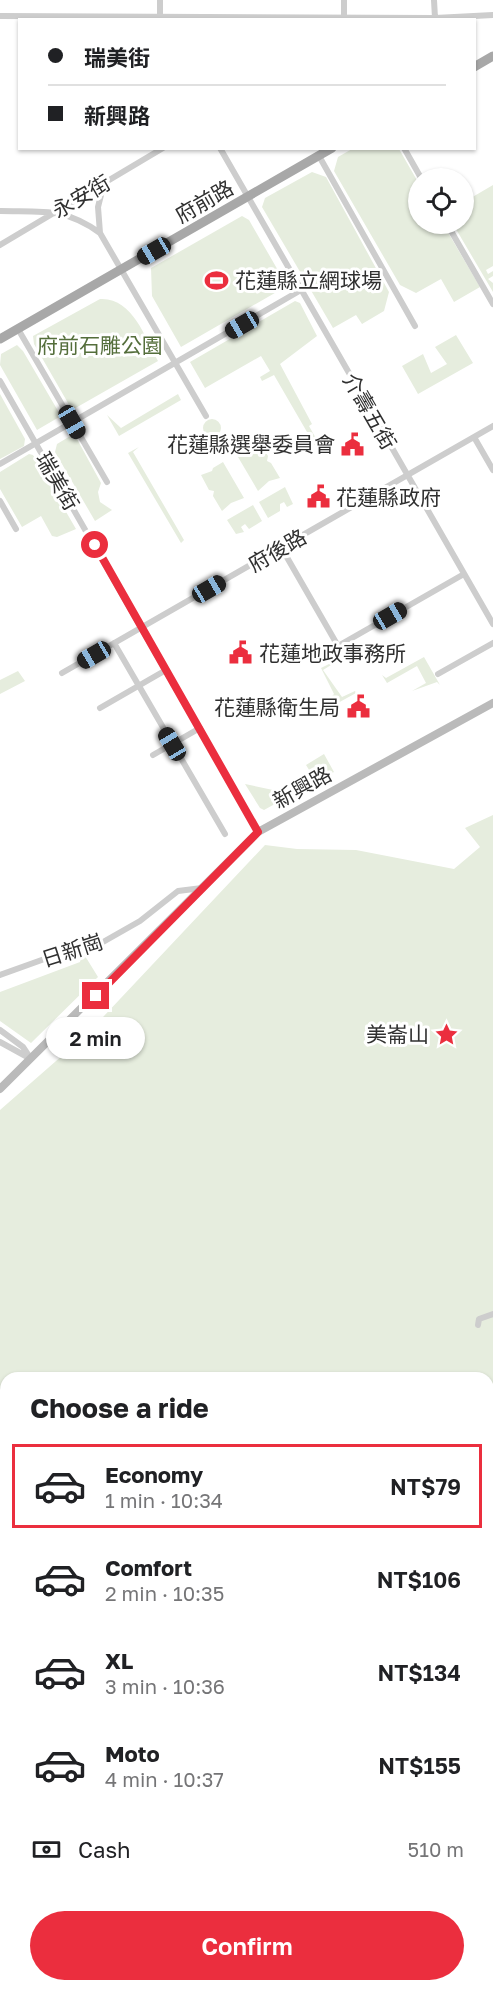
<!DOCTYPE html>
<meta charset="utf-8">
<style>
:root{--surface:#fff;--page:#f6f6f6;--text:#202124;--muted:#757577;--line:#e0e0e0;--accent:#eb2e3e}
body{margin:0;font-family:"Golos Text","Noto Sans TC",sans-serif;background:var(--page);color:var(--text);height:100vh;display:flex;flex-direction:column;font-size:22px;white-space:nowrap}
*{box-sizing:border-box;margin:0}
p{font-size:20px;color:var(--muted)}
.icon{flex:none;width:33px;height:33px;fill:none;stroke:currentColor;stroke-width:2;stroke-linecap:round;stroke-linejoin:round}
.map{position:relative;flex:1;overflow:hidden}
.side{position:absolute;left:0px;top:1372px;width:494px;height:620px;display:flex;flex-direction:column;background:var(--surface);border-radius:18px 18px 0 0;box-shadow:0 2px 4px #0004}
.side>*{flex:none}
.banner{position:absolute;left:18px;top:18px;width:458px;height:132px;border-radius:0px;box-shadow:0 2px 4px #0004;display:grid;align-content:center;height:132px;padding:0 30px;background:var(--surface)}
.tools{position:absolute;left:408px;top:168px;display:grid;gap:12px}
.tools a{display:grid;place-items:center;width:66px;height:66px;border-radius:50%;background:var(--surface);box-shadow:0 2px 4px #0004;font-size:30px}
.end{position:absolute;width:27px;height:27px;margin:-14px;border:8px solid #eb2e3e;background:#fff;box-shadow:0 0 0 3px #fff}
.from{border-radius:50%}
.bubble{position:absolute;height:42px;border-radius:21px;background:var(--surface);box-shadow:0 2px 4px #0004;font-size:20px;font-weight:600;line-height:42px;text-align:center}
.car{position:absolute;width:18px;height:36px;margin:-18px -9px;border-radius:8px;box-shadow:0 0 4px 2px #0007;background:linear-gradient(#222 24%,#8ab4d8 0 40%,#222 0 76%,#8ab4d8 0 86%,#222 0)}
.banner b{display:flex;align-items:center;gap:21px;height:57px;font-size:22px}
.banner b+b{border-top:2px solid var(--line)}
.banner i{width:15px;height:15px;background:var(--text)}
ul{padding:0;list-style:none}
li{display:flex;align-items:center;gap:18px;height:84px;margin:0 12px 9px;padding:0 18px;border:3px solid transparent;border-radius:0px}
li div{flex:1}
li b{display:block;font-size:22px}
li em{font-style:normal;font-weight:600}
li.active{border-color:var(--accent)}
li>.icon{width:54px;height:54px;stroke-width:1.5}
h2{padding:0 30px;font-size:27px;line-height:72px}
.pay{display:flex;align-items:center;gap:15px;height:66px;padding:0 30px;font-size:22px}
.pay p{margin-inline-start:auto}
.button{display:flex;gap:12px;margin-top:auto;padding:12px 30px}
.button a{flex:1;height:69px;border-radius:36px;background:var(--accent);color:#fff;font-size:24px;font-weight:600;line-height:69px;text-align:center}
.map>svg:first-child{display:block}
.green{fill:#e6edde}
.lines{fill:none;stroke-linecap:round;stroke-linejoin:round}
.stream{stroke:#c9e0ee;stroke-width:2}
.river{stroke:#c9e0ee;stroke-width:14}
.street{stroke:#cdcdcd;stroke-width:6}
.secondary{stroke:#bababa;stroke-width:8}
.primary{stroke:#a8a8a8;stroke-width:9}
.route{stroke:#eb2e3e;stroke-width:8}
.labels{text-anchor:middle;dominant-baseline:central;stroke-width:6;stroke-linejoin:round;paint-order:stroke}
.street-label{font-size:21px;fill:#303030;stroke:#fff}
.poi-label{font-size:21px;fill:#303030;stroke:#fff;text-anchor:start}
.park-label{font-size:21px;fill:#546e3b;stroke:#fff}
</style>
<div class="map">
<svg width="493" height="1991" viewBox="0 0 493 1991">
<rect width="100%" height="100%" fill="#fff"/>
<path class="green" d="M352 149H399L418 182V224H443L480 287 454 302 441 279 416 293 400 285 334 171 338 157Z
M312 172 326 177 389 292 384 311 362 324 356 315 333 328 262 207 265 198Z
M493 185V266L486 270 488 274 493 271V276L488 279 493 283V292L453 224H464V202Z
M242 216 249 220 287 286 181 347 152 296 151 268Z
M100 299C132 297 145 337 158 361L72 410 34 344 33 336Z
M295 301 300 303 317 336 280 364 312 424 309 426 318 442 324 440 326 443 318 451 274 375 262 381 260 377 270 371 261 356 205 388 190 362Z
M456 335 473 363 418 394 402 366 423 354 431 373 447 364 435 347Z
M17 345 23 351 61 416 37 430 0 365 1 354Z
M0 394 25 439 24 446 0 459Z
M178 394 181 400 119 436 107 415 121 428Z
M203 428a9 9 0 1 1 18 0a9 9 0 1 1-18 0Z
M72 435 77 439 101 483 98 492 100 502 112 510 95 521 55 452 57 444Z
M259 441 268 456 267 461 271 463 280 478 269 481 258 491 238 457 241 455 240 453 251 449Z
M139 447 133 452 184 540 181 543 128 453Z
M29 454 33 455 76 529 57 537 52 536 41 516 22 527 0 489V472Z
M223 462 244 498 231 503 222 511 213 496 214 491 209 490 201 475 212 471 213 468Z
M285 487 293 504 287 507 284 502 280 504V511L268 518 259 502Z
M253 505 262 521 249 529 245 524 241 527 244 532 236 534 227 520Z
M336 651 341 659 323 670 342 697 355 691 356 693 327 709 324 704 334 694 321 668 339 659Z
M424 657 440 685 437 682 412 691 426 683 417 666 387 683 382 675 386 678Z
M18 671 25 681 0 694V680Z
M324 754 334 772 316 781 306 765Z
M307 777 311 784 264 810 260 808 245 784 273 790 276 794Z
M493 815V1425L488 1427V1378H6V1608L0 1610V1110L88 1033 265 845 297 849 356 850 454 869 480 847 465 828Z
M82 951 98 977 31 1043 0 1021V992L80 962Z"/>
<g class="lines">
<path class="stream" d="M488 1725 493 1720
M0 1894 5 1898
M0 1920 6 1924
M301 1986 303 1991
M391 1986 401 1991
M23 1991 24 1986
M104 1991 105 1986
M116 1991V1986
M149 1991 152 1986
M451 1991 474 1986 477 1991
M489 1991 493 1990"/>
<path class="river" d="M488 1520 493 1519
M0 1904 6 1897"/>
<path class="street" d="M344 0V19
M434 0 435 18
M0 16 435 18 493 15
M160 19V0
M220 148 493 624
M404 148 421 178
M319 156 415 326
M0 211C42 212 64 207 100 233L206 416
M447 224 493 304
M100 233 98 207 104 183
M0 245 163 148
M18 329 107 482
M0 381 258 832
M474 437 493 470
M0 464 301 290
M0 501 16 529
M281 547 338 646 464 574
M114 643 225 834
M62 673 493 426
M438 674 493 643
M100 708 166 670
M153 755 200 728
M0 975 50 957 96 946 140 921 178 891 202 888
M0 1030 23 1047 31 1059
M0 1042 31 1059
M478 1325 479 1319 493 1314
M488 1475 493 1474
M488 1581 493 1580
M0 1795 6 1787
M488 1891 493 1892
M0 1960 6 1953
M109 1991 110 1986"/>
<path class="secondary" d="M0 1089 258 832 493 703
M488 1435 493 1433
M0 1621 6 1619"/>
<path class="primary" d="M474 67 493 56
M0 339 332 148"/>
</g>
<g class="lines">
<path class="route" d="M95 545 258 832 96 996"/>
</g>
<defs>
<symbol id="stadium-bare" viewBox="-9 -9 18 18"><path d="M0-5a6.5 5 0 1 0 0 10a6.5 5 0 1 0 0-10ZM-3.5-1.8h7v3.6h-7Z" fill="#eb2e3e" stroke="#fff" stroke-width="2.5" paint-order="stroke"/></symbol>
<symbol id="civic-bare" viewBox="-9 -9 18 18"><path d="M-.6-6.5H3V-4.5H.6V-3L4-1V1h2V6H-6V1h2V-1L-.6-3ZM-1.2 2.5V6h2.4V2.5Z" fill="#eb2e3e" stroke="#fff" stroke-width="2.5" paint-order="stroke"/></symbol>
<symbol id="sight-bare" viewBox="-9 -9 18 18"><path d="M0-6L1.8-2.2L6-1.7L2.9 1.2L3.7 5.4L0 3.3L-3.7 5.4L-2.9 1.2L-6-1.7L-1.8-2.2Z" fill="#eb2e3e" stroke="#fff" stroke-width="2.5" paint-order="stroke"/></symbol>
</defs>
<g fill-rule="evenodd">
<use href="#stadium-bare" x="200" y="264" width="33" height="33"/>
<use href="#civic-bare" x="336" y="428" width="33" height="33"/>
<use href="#civic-bare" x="302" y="480" width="33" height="33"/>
<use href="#civic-bare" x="224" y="636" width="33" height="33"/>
<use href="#civic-bare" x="342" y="690" width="33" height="33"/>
<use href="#sight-bare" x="430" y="1018" width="33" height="33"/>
</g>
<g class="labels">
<g class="street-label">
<text transform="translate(81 196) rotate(-30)">永安街</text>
<text transform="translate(204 201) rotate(-30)">府前路</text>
<text transform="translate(370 411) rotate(60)">介壽五街</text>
<text transform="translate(58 481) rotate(60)">瑞美街</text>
<text transform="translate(277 550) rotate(-30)">府後路</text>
<text transform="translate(302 787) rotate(-29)">新興路</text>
<text transform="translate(72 950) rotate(-18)">日新崗</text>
</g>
<g class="poi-label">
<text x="235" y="280">花蓮縣立網球場</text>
<text x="335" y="444" text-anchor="end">花蓮縣選舉委員會</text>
<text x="336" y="497">花蓮縣政府</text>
<text x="259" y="653">花蓮地政事務所</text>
<text x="340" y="707" text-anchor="end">花蓮縣衛生局</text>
<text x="429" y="1034" text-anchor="end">美崙山</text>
</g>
<g class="park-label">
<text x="100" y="345">府前石雕公園</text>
</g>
</g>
</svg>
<div class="tools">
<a><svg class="icon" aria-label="locate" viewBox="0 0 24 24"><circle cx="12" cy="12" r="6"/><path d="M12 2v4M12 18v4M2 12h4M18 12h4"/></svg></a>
</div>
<i class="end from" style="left:95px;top:545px"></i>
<i class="end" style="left:96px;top:996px"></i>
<div class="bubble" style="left:46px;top:1017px;width:99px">2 min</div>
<i class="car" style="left:154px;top:251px;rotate:240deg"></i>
<i class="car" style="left:242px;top:325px;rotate:240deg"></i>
<i class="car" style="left:72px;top:422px;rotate:150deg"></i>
<i class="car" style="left:209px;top:589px;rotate:60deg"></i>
<i class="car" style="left:390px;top:616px;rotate:60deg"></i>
<i class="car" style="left:94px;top:655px;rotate:240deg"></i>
<i class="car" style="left:172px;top:744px;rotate:329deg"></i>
<div class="banner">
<b><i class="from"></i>瑞美街</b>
<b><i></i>新興路</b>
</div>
<section class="side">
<h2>Choose a ride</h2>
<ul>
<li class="active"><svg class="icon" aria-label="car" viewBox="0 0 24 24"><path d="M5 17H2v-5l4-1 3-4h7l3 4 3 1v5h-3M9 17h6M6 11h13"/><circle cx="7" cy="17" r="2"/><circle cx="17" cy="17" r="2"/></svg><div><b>Economy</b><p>1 min · 10:34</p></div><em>NT$79</em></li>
<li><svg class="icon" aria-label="car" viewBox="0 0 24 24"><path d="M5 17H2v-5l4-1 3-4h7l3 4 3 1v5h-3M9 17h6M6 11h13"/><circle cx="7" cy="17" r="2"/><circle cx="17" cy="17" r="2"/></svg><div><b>Comfort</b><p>2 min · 10:35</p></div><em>NT$106</em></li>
<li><svg class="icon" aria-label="car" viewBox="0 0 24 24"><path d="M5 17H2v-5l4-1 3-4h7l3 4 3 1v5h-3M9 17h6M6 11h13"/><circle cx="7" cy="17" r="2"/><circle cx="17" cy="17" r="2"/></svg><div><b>XL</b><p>3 min · 10:36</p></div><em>NT$134</em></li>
<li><svg class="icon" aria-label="car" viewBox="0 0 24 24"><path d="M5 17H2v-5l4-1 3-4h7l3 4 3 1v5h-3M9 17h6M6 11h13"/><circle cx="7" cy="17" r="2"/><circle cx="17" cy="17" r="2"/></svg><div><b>Moto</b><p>4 min · 10:37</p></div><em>NT$155</em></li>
</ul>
<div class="pay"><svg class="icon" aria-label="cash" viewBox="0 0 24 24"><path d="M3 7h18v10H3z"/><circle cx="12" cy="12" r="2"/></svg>Cash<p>510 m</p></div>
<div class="button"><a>Confirm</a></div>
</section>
</div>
